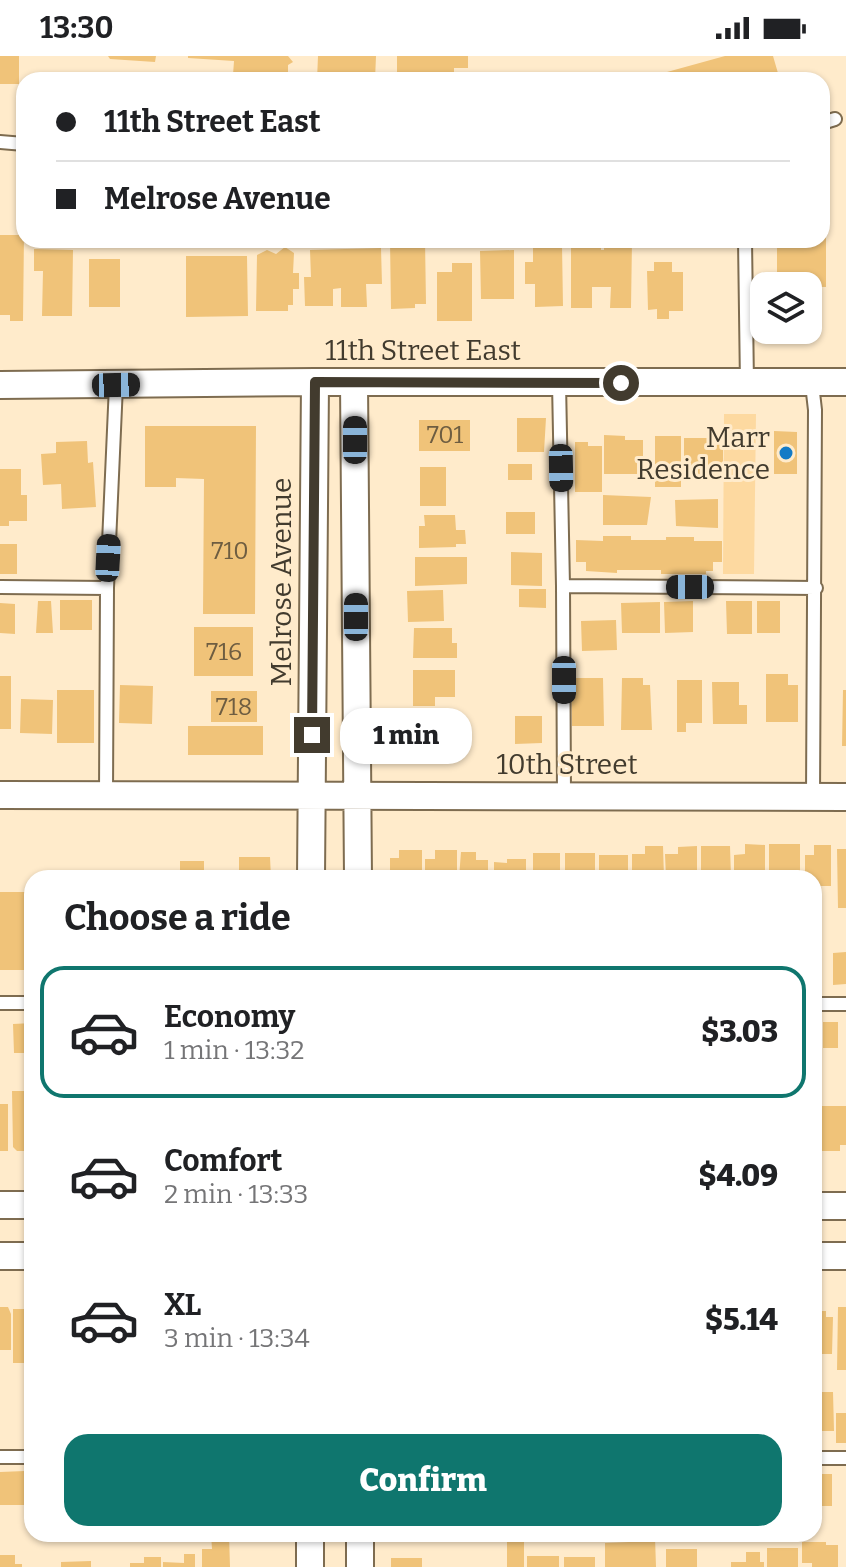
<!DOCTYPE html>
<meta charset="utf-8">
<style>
:root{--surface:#fff;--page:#f2f2f2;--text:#202124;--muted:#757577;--line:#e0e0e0;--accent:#0f766e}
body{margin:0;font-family:Bitter,serif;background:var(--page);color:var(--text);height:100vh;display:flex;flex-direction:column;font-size:30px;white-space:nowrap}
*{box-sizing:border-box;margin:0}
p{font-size:26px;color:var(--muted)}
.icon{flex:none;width:44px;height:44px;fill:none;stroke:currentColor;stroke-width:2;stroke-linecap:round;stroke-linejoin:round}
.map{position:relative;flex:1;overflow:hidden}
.details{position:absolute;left:24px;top:814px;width:798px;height:672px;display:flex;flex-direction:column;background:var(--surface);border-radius:24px;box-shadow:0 2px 6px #0004}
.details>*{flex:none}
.banner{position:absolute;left:16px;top:16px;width:814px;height:176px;border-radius:24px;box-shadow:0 2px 6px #0004;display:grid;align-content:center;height:176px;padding:0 40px;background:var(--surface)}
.fabs{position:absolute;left:750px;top:216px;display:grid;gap:16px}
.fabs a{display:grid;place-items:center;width:72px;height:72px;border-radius:16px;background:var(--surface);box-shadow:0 2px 6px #0004;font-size:40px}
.end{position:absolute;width:36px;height:36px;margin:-18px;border:10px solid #423b2e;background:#fff;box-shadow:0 0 0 4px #fff}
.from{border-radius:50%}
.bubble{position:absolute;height:56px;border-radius:24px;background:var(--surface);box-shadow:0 2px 6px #0004;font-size:26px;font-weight:800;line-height:56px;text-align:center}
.car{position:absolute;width:24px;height:48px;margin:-24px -12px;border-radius:10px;box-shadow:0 0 6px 2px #0007;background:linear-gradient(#222 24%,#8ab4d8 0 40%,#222 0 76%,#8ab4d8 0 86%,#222 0)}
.banner b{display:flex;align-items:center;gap:28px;height:76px;font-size:30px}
.banner b+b{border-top:2px solid var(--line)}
.banner i{width:20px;height:20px;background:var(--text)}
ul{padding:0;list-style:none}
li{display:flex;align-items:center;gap:24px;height:132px;margin:0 16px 12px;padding:0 24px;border:4px solid transparent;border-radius:24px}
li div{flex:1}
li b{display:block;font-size:30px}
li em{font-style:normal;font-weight:800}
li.on{border-color:var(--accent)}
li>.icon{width:72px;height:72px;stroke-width:1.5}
h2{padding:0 40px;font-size:36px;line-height:96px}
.action{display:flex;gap:16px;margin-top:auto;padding:16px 40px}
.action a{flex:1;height:92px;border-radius:24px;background:var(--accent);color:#fff;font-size:32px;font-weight:800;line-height:92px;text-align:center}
.status{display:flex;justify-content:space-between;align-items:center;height:56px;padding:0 40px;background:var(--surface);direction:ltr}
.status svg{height:22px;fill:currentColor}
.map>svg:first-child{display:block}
.green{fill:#fdd9a0}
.building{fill:#f0c379}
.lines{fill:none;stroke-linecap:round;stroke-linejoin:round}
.service-casing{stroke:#7e6c50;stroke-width:16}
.minor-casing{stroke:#7e6c50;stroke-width:30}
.service{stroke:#fff;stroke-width:12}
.minor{stroke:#fff;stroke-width:26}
.route{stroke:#423b2e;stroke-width:10}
.poi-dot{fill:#137bc6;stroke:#ffebcb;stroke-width:3}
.labels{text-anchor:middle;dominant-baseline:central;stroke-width:6;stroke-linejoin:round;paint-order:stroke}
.number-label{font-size:24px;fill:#6e5d41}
.street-label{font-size:28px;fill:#423b2e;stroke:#ffebcb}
.poi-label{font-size:28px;fill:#423b2e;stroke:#ffebcb;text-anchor:end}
</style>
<div class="status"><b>13:30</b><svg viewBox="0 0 49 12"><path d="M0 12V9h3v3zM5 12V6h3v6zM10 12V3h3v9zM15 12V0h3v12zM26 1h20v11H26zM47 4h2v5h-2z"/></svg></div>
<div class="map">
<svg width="846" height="1511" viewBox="0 0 846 1511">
<rect width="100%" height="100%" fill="#ffebcb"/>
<path class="green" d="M724 358H756L754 518H723Z"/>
<path class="building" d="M0 0H19V28H0Z
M108 0H156L155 6 110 3Z
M188 0H288L293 6 288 9V22L267 20 261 24 249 23V20L233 19 234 5 188 2Z
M318 0H376L375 24H317Z
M397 0H468V12H454V17H397Z
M725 0H773L780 24H638Z
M822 136H826V231L777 230V184H822Z
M0 179H24L23 265H10V259H0Z
M390 184H425L426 248H415V252L391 253Z
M571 184H601V194H604V184L632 185 631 252H610L611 231H592V252H571Z
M562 189 563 250 535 251V228H525V206H533V190Z
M285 191 294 197 293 217H299V233H293V249H288V255H256L257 199 267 194 276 198Z
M381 192 382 228H366L367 251H341V232L333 233V250H305L304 221H311L310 194Z
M34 193 73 194 72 260H42L43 215H34Z
M514 194V243H481L480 195Z
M186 200H247L248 260 186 261Z
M89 203H120V251H89Z
M654 206H672V216H683V255H669V263H657V253L648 254 647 215H654Z
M452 207H472V265H437V216H452Z
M517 362H546L544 396H517Z
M419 364H470V395H419Z
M145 370H256L255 558H203L204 423 176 422V431H145Z
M774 375 797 376V418H774Z
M604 379 625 380V384H643V418H604Z
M655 380H681V431H655Z
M684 382H723V421H684Z
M87 385 88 407 93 406 96 451 62 453 61 428 43 429 41 398 56 397V386Z
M575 386H588V390H602V436H575Z
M508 408H532V424H508Z
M420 411H446V450H420Z
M0 413H21V439H27V465H9V470H0Z
M603 439 651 441 647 469H603Z
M718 443V472L676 470 675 444Z
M506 456H535V478H506Z
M424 459H455L456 474H465L466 488H456V491L419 492V470H425Z
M603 480H631V484H666V481H694V485H722V506H713V515H706V518H661V514H617V517L586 515V506H576V484L603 485Z
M0 488H17V518H0Z
M511 496 542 497V530L511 529Z
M415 501H467V528L415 530Z
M519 533H546V552L519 551Z
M443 534 444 565 408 566 407 535Z
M60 544H92V574H60Z
M38 545H51L53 577H36Z
M693 545V576L665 577 664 546Z
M726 545H752V578H727Z
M757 545H780V577H757Z
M660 546V577H622L621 547Z
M0 547 15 548V578L0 577Z
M616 564 617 594 582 595 581 565Z
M194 571H253V620H194Z
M414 572H452V587H457V602H413Z
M413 614H455V641H435V650H413Z
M766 618H788V629H798V666H766Z
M0 620H11V673H0Z
M571 622H603L604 670H572Z
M622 622H643V629H650L652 674H621Z
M677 624H702V667H686V676H677Z
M712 626H739V649H747V668H713Z
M120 629 153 630 152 668 119 667Z
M57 634H94V687H57Z
M843 634H846V690H842Z
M211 635H257V666H211Z
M21 643 53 644 52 678 20 677Z
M413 660H453V686H413Z
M515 660H542V687L515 688Z
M188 670H263V699H188Z
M745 788 765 789V822H734V799L745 798Z
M769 788H800V822H769Z
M814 789H831V830H814V822H805V799H814Z
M645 790H663L664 822H632V798H645Z
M697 790V822H666L665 798H678V791Z
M701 790H730L731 822H701Z
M837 793H846V852H838Z
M399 794H422V822H390V802H399Z
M435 794H457V822H425V803H435Z
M461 796H476V804H488V822H459Z
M533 797H560V822H533Z
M565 797H595V822H565Z
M599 799H628V822H599Z
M239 801H270L271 822H239Z
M507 803H526V822H494V806L507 807Z
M180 805H204V814H214V822H180Z
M0 836H32V914H0Z
M846 896V928L833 929V897Z
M814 902H821V929H814Z
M823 966H838V992H823Z
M32 967V997H14L13 968Z
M12 1035H32V1091L28 1095H17L13 1091Z
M0 1048H8V1095H0Z
M822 1050H846V1089H840V1095H822Z
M0 1251H8L11 1258V1294H0Z
M838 1251H846V1314H837Z
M13 1253H32V1312H26V1307H13Z
M814 1255H826V1261H833L832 1298H814Z
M814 1336H833L834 1375H814Z
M836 1357H846V1387H836Z
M25 1415 26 1449H0V1416Z
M814 1418H832V1450H814Z
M211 1478H229L230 1511H202V1493H212Z
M655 1481 656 1511H605V1487L629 1486V1482Z
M507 1484H524V1511H507Z
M802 1486H826V1489H838V1511H812V1507H802Z
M767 1492H798V1511H767Z
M666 1493H697V1511H666Z
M746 1496H760V1506H764V1511H731V1506H746Z
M184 1498H195V1511H163V1506L184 1507Z
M0 1499H15V1508H22V1511H0Z
M527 1500H559V1511H527Z
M144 1501H161V1511H130V1507H144Z
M564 1501H595V1511H564Z
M391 1502H422V1511H391Z
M91 1505V1511H61V1506Z"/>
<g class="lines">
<defs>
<path id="service" d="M822 67 835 63
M0 86 24 88
M745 184 747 328
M559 327 563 530 564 741
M812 328 815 354 813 741
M563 530 816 532
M0 531 107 532
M106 739 107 532 116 329
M0 947H32
M814 948H846
M0 1401H32
M814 1402H846"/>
<path id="minor" d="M354 326 358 822
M0 329 315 326H846
M0 739 846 741
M311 822 315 326
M0 1149H32
M814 1150H846
M0 1200H32
M814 1200H846
M310 1478V1511
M360 1511V1478"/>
</defs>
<use href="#service" class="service-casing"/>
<use href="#minor" class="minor-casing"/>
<use href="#service" class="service"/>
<use href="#minor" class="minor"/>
</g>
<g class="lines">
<path class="route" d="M312 679 315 326 621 327"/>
</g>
<circle class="poi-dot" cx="786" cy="397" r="8"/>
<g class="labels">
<g class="number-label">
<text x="445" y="379">701</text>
<text x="230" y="495">710</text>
<text x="224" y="596">716</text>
<text x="234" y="651">718</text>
</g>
<g class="street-label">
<text x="423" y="294">11th Street East</text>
<text transform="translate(281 526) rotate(-90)">Melrose Avenue</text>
<text x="567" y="708">10th Street</text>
</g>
<g class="poi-label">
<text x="770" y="381">Marr<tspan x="770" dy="32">Residence</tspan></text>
</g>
</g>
</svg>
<div class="fabs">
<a><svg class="icon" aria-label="layers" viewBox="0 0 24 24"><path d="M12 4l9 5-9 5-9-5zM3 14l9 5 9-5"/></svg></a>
</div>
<i class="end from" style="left:621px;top:327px"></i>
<i class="end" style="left:312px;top:679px"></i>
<div class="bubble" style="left:340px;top:652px;width:132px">1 min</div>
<i class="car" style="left:116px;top:329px;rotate:89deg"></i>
<i class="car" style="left:355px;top:384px;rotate:0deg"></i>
<i class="car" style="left:561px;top:412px;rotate:179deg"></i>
<i class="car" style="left:108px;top:502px;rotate:3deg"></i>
<i class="car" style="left:690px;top:531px;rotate:270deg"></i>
<i class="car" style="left:356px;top:561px;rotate:0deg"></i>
<i class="car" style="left:564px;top:624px;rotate:180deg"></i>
<div class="banner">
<b><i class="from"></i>11th Street East</b>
<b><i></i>Melrose Avenue</b>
</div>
<section class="details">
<h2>Choose a ride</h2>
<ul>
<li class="on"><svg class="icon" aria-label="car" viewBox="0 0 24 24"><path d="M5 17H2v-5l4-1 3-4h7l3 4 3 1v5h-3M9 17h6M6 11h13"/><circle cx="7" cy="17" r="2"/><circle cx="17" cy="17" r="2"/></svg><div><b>Economy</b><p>1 min · 13:32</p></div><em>$3.03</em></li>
<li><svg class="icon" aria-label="car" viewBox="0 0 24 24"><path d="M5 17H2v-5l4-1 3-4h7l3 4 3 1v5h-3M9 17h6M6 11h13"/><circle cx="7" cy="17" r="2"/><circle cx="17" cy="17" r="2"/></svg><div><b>Comfort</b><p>2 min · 13:33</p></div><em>$4.09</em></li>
<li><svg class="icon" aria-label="car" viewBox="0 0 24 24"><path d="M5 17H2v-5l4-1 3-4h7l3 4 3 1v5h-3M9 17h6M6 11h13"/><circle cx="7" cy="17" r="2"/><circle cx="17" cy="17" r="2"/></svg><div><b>XL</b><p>3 min · 13:34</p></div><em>$5.14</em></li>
</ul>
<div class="action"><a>Confirm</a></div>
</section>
</div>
